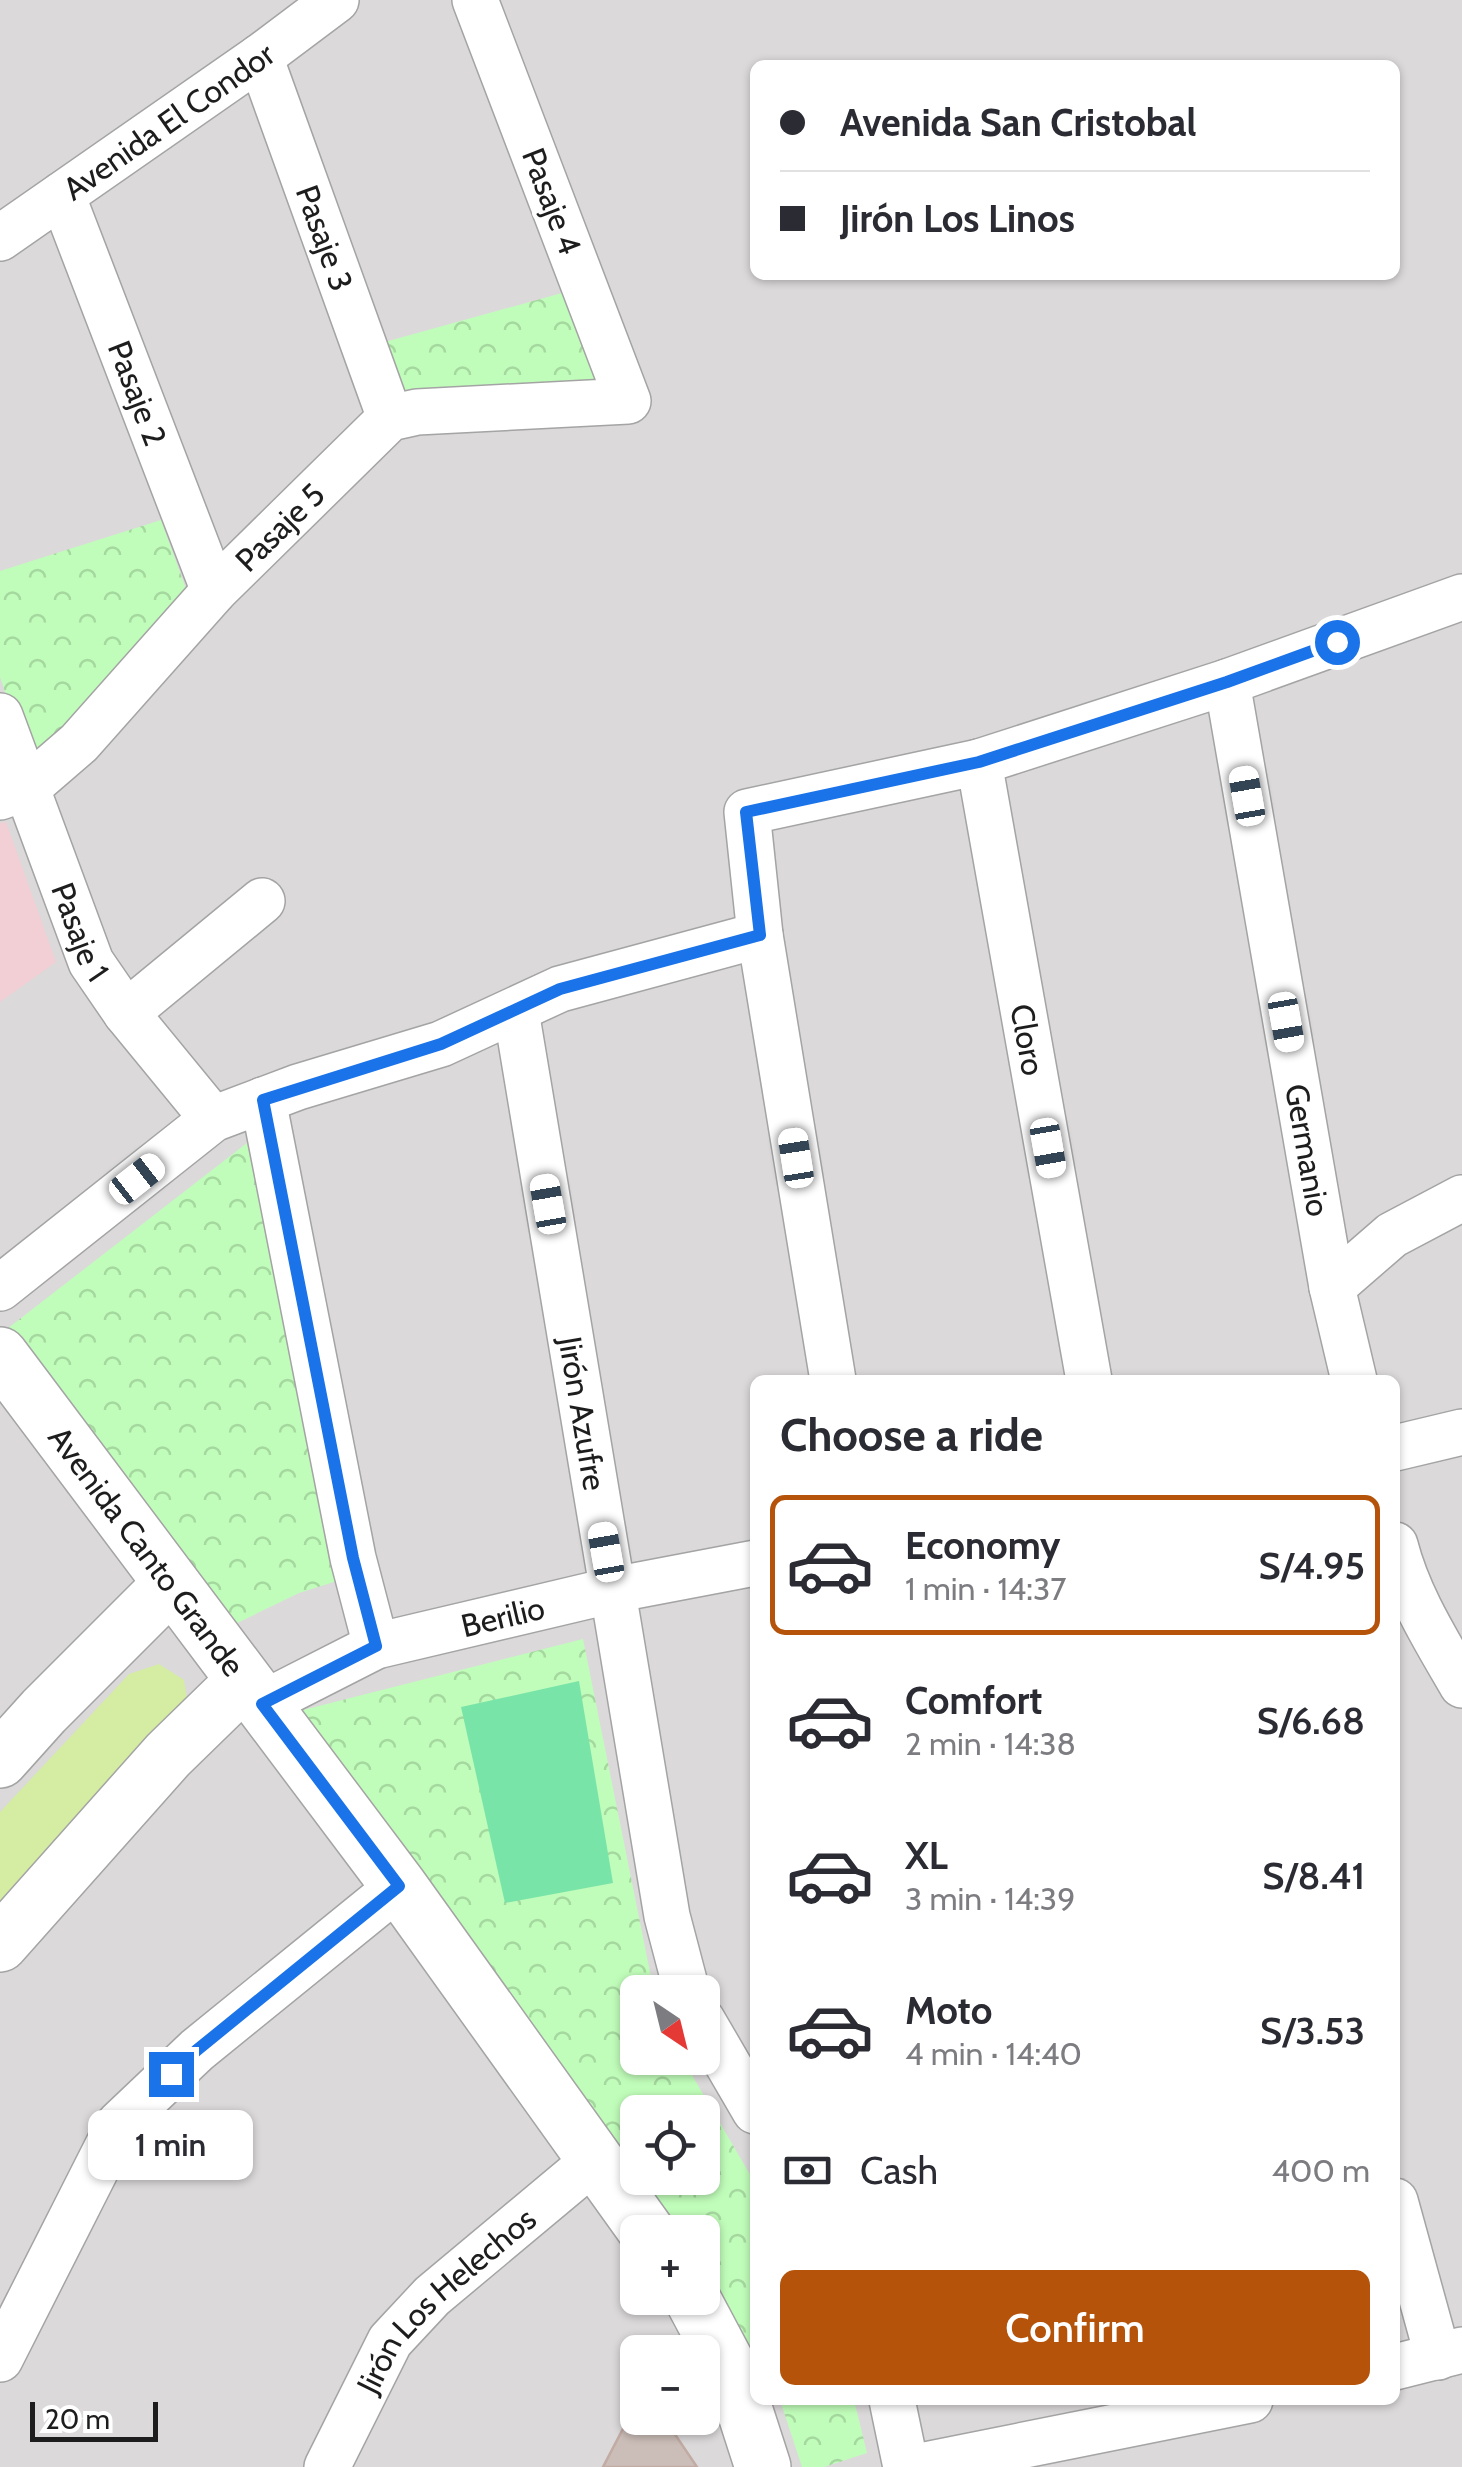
<!DOCTYPE html>
<meta charset="utf-8">
<style>
:root{--surface:#fff;--page:#f7f7f7;--text:#2b2b33;--muted:#7c7c81;--line:#e1e1e2;--accent:#b45309}
body{margin:0;font-family:Cabin,sans-serif;background:var(--page);color:var(--text);height:100vh;display:flex;flex-direction:column;font-size:38px;white-space:nowrap}
*{box-sizing:border-box;margin:0}
p{font-size:32px;color:var(--muted)}
.icon{flex:none;width:55px;height:55px;fill:none;stroke:currentColor;stroke-width:2;stroke-linecap:round;stroke-linejoin:round}
.map{position:relative;flex:1;overflow:hidden}
.details{position:absolute;left:750px;top:1375px;width:650px;height:1030px;display:flex;flex-direction:column;background:var(--surface);border-radius:15px;box-shadow:0 2px 8px #0004}
.details>*{flex:none}
.top-card{position:absolute;left:750px;top:60px;width:650px;height:220px;border-radius:15px;box-shadow:0 2px 8px #0004;display:grid;align-content:center;height:220px;padding:0 30px;background:var(--surface)}
.needle{width:65px;rotate:145deg}
.controls{position:absolute;left:620px;top:1975px;display:grid;gap:20px}
.controls a{display:grid;place-items:center;width:100px;height:100px;border-radius:15px;background:var(--surface);box-shadow:0 2px 8px #0004;font-size:50px}
.scale{position:absolute;left:30px;bottom:25px;width:128px;box-sizing:border-box;padding-left:10px;border:5px solid #1d1d1d;border-top:0;font-size:28px;line-height:35px;white-space:nowrap;color:#1d1d1d;-webkit-text-stroke:8px #fff;paint-order:stroke}
.end{position:absolute;width:45px;height:45px;margin:-22px;border:12px solid #1a73e8;background:#fff;box-shadow:0 0 0 5px #fff}
.from{border-radius:50%}
.bubble{position:absolute;height:70px;border-radius:15px;background:var(--surface);box-shadow:0 2px 8px #0004;font-size:32px;font-weight:600;line-height:70px;text-align:center}
.car{position:absolute;width:30px;height:60px;margin:-30px -15px;border-radius:12px;box-shadow:0 0 8px 2px #0007;background:linear-gradient(#fff 24%,#345 0 40%,#fff 0 76%,#345 0 86%,#fff 0)}
.top-card b{display:flex;align-items:center;gap:35px;height:95px;font-size:38px}
.top-card b+b{border-top:2px solid var(--line)}
.top-card i{width:25px;height:25px;background:var(--text)}
ul{padding:0;list-style:none}
li{display:flex;align-items:center;gap:30px;height:140px;margin:0 20px 15px;padding:0 10px;border:5px solid transparent;border-radius:15px}
li div{flex:1}
li b{display:block;font-size:38px}
li em{font-style:normal;font-weight:600}
li.on{border-color:var(--accent)}
li>.icon{width:90px;height:90px;stroke-width:1.5}
h2{padding:0 30px;font-size:45px;line-height:120px}
.pay{display:flex;align-items:center;gap:25px;height:110px;padding:0 30px;font-size:38px}
.pay p{margin-inline-start:auto}
.action{display:flex;gap:20px;margin-top:auto;padding:20px 30px}
.action a{flex:1;height:115px;border-radius:15px;background:var(--accent);color:#fff;font-size:40px;font-weight:600;line-height:115px;text-align:center}
.map>svg:first-child{display:block}
.residential{fill:#dbd9da;fill-rule:evenodd}
.commercial{fill:#f1cfd4}
.grass{fill:#d4eda3}
.park{fill:url(#park-crowns);fill-rule:evenodd}
.pitch{fill:#79e4a8}
.building{fill:#cbbdb8;stroke:#c1aba3;stroke-width:2.5}
.lines{fill:none;stroke-linecap:round;stroke-linejoin:round}
.minor-casing{stroke:#a4a4a4;stroke-width:48}
.tertiary-casing{stroke:#a4a4a4;stroke-width:58}
.minor{stroke:#fff;stroke-width:45}
.tertiary{stroke:#fff;stroke-width:55}
.route{stroke:#1a73e8;stroke-width:12}
.labels{text-anchor:middle;dominant-baseline:central;stroke-width:8;stroke-linejoin:round;paint-order:stroke}
.street-label{font-size:32px;fill:#1d1d1d;stroke:#fff}
</style>
<div class="map">
<svg width="1462" height="2467" viewBox="0 0 1462 2467">
<defs>
<pattern id="park-crowns" width="20" height="18" patternUnits="userSpaceOnUse" patternTransform="scale(2.5)"><rect width="20" height="18" fill="#c1fdba"/><path d="M2 6a3 3 0 1 1 6 0M12 15a3 3 0 1 1 6 0" fill="none" stroke="#a5d89f"/></pattern>
</defs>
<rect width="100%" height="100%" fill="#efe8e1"/>
<path class="residential" d="M0 0H1462V2467H0ZM755 65H1395V275H755ZM755 1380H1395V2400H755ZM638 1992H702V2058H638ZM638 2112H702V2178H638ZM638 2232H702V2298H638ZM638 2352H702V2418H638Z"/>
<path class="commercial" d="M6 822 56 962 0 1002V823Z"/>
<path class="grass" d="M159 1664 184 1680 188 1706 0 1922V1812L129 1674Z"/>
<path class="park" d="M580 288 603 390 411 404 374 345Z
M161 520 194 611 56 761 27 755 0 677V571Z
M247 1143 337 1581 299 1593 229 1627 3 1332Z
M583 1639 654 1992H638V2058H682L755 2183V2353L703 2277 702 2232H672L299 1711ZM638 2112H702V2178H638Z
M780 2400H854L867 2453 824 2467H802Z"/>
<path class="pitch" d="M579 1681 613 1883 505 1903 461 1707Z"/>
<path class="building" d="M638 2400V2418H664L697 2467H603Z"/>
<g class="lines">
<defs>
<g id="minor">
<path id="s1" d="M260 57 390 418"/>
<path id="s2" d="M62 195 214 591"/>
<path id="s3" d="M0 238 260 57 336 0"/>
<path id="s4" d="M1227 682 1332 1287 1354 1380"/>
<path id="s5" d="M0 716 91 962 126 1013 213 1119"/>
<path id="s6" d="M979 762 1089 1380"/>
<path id="s7" d="M0 797 28 787 79 743 214 591 390 418 417 412 628 401 475 0"/>
<path id="s8" d="M516 1011 667 1916 687 1992"/>
<path d="M126 1013 262 901"/>
<path d="M263 1100 353 1558 376 1646"/>
<path d="M1332 1287 1392 1235 1462 1198"/>
<path d="M0 1288 213 1119 298 1087 441 1044 560 989 760 935"/>
<path d="M833 1380 760 935 747 812 979 762 1227 682 1462 597"/>
<path d="M1395 1448 1462 1432"/>
<path d="M1395 1545C1408 1596 1436 1640 1462 1685"/>
<path id="s9" d="M262 1704 376 1646 613 1590 755 1563"/>
<path d="M702 2020 755 2111"/>
<path d="M1395 2201 1438 2357"/>
<path d="M0 2359 119 2124 197 2050 399 1886"/>
<path d="M1395 2367 1462 2350"/>
<path d="M892 2400 906 2467"/>
<path id="s10" d="M327 2467 390 2341 432 2296 596 2159"/>
<path d="M915 2467 1250 2400"/>
</g>
<g id="tertiary">
<path id="s11" d="M0 1355 399 1886 647 2232"/>
<path d="M0 1760 44 1711 171 1584"/>
<path d="M0 1944 168 1755 244 1681"/>
<path d="M692 2298 734 2377 763 2467"/>
</g>
</defs>
<use href="#minor" class="minor-casing"/>
<use href="#tertiary" class="tertiary-casing"/>
<use href="#minor" class="minor"/>
<use href="#tertiary" class="tertiary"/>
</g>
<g class="lines">
<path class="route" d="M171 2074 197 2050 399 1886 262 1704 376 1646 353 1558 263 1100 441 1044 560 989 760 935 746 812 979 762 1227 682 1337 642"/>
</g>
<g class="labels">
<g class="street-label">
<text stroke="none"><textPath href="#s3" startOffset="205">Avenida El Condor</textPath></text>
<text transform="translate(552 201) rotate(69)">Pasaje 4</text>
<text stroke="none"><textPath href="#s1" startOffset="192">Pasaje 3</textPath></text>
<text stroke="none"><textPath href="#s2" startOffset="212">Pasaje 2</textPath></text>
<text stroke="none"><textPath href="#s7" startOffset="392">Pasaje 5</textPath></text>
<text stroke="none"><textPath href="#s5" startOffset="230">Pasaje 1</textPath></text>
<text stroke="none"><textPath href="#s6" startOffset="282">Cloro</textPath></text>
<text stroke="none"><textPath href="#s4" startOffset="475">Germanio</textPath></text>
<text stroke="none"><textPath href="#s8" startOffset="408">Jirón Azufre</textPath></text>
<text stroke="none"><textPath href="#s11" startOffset="245">Avenida Canto Grande</textPath></text>
<text stroke="none"><textPath href="#s9" startOffset="258">Berilio</textPath></text>
<text stroke="none"><textPath href="#s10" startOffset="208">Jirón Los Helechos</textPath></text>
</g>
</g>
</svg>
<div class="controls">
<a><svg class="needle" viewBox="-14 -14 28 28"><path d="M0-13l5 13h-10z" fill="#e53935"/><path d="M0 13l5-13h-10z" fill="#7c7c81"/></svg></a>
<a><svg class="icon" aria-label="locate" viewBox="0 0 24 24"><circle cx="12" cy="12" r="6"/><path d="M12 2v4M12 18v4M2 12h4M18 12h4"/></svg></a>
<a>+</a>
<a>−</a>
</div>
<div class="scale">20 m</div>
<i class="end from" style="left:1337px;top:642px"></i>
<i class="end" style="left:171px;top:2074px"></i>
<div class="bubble" style="left:88px;top:2110px;width:165px">1 min</div>
<i class="car" style="left:1247px;top:796px;rotate:350deg"></i>
<i class="car" style="left:1286px;top:1022px;rotate:170deg"></i>
<i class="car" style="left:1048px;top:1148px;rotate:170deg"></i>
<i class="car" style="left:796px;top:1158px;rotate:351deg"></i>
<i class="car" style="left:137px;top:1179px;rotate:52deg"></i>
<i class="car" style="left:548px;top:1204px;rotate:350deg"></i>
<i class="car" style="left:606px;top:1552px;rotate:350deg"></i>
<div class="top-card">
<b><i class="from"></i>Avenida San Cristobal</b>
<b><i></i>Jirón Los Linos</b>
</div>
<section class="details">
<h2>Choose a ride</h2>
<ul>
<li class="on"><svg class="icon" aria-label="car" viewBox="0 0 24 24"><path d="M5 17H2v-5l4-1 3-4h7l3 4 3 1v5h-3M9 17h6M6 11h13"/><circle cx="7" cy="17" r="2"/><circle cx="17" cy="17" r="2"/></svg><div><b>Economy</b><p>1 min · 14:37</p></div><em>S/4.95</em></li>
<li><svg class="icon" aria-label="car" viewBox="0 0 24 24"><path d="M5 17H2v-5l4-1 3-4h7l3 4 3 1v5h-3M9 17h6M6 11h13"/><circle cx="7" cy="17" r="2"/><circle cx="17" cy="17" r="2"/></svg><div><b>Comfort</b><p>2 min · 14:38</p></div><em>S/6.68</em></li>
<li><svg class="icon" aria-label="car" viewBox="0 0 24 24"><path d="M5 17H2v-5l4-1 3-4h7l3 4 3 1v5h-3M9 17h6M6 11h13"/><circle cx="7" cy="17" r="2"/><circle cx="17" cy="17" r="2"/></svg><div><b>XL</b><p>3 min · 14:39</p></div><em>S/8.41</em></li>
<li><svg class="icon" aria-label="car" viewBox="0 0 24 24"><path d="M5 17H2v-5l4-1 3-4h7l3 4 3 1v5h-3M9 17h6M6 11h13"/><circle cx="7" cy="17" r="2"/><circle cx="17" cy="17" r="2"/></svg><div><b>Moto</b><p>4 min · 14:40</p></div><em>S/3.53</em></li>
</ul>
<div class="pay"><svg class="icon" aria-label="cash" viewBox="0 0 24 24"><path d="M3 7h18v10H3z"/><circle cx="12" cy="12" r="2"/></svg>Cash<p>400 m</p></div>
<div class="action"><a>Confirm</a></div>
</section>
</div>
